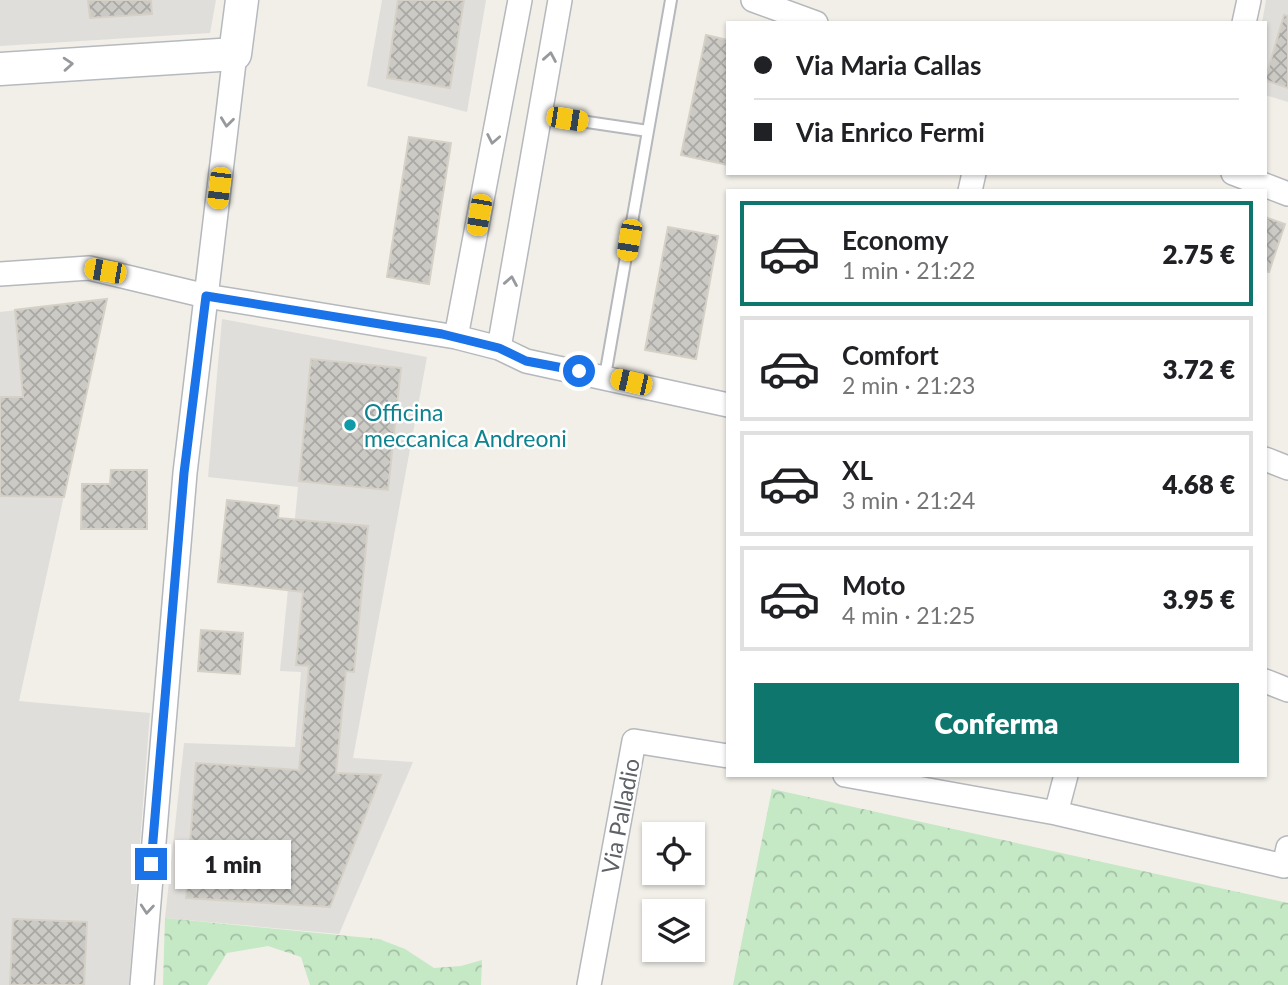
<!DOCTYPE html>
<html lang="it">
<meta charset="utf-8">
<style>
:root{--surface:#fff;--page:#f6f6f6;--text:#202124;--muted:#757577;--line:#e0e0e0;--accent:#0f766e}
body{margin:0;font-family:Lato,sans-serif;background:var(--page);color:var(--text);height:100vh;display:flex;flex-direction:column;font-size:26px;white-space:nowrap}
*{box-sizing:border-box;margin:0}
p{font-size:23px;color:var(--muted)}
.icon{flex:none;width:38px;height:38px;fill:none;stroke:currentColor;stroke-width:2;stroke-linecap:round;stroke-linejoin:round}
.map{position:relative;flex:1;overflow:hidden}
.sheet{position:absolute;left:726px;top:189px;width:541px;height:588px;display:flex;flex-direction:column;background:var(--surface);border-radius:0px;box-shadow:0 2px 5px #0004}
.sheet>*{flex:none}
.top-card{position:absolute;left:726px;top:21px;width:541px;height:154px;border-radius:0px;box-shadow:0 2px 5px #0004;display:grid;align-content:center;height:154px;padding:0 28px;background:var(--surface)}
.controls{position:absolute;left:642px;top:822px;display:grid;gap:14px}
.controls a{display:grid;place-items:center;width:63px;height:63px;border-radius:0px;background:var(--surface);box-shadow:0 2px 5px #0004;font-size:35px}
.end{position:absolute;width:32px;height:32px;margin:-16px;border:9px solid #1a73e8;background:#fff;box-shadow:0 0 0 4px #fff}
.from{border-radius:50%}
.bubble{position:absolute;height:49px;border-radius:0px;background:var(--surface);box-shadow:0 2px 5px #0004;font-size:23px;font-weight:800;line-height:49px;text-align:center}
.car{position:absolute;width:21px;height:42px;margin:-21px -10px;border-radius:9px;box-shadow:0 0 5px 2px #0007;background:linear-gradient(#f5c518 24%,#345 0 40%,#f5c518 0 76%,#345 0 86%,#f5c518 0)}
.top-card b{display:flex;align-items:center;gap:24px;height:66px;font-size:26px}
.top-card b+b{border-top:2px solid var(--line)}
.top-card i{width:18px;height:18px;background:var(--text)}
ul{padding:12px 0 0;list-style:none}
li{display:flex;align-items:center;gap:21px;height:105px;margin:0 14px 10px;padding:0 14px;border:4px solid var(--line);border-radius:0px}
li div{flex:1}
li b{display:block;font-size:26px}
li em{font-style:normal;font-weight:800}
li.on{border-color:var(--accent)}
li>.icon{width:63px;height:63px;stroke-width:1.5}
.primary-button{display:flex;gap:14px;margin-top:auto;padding:14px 28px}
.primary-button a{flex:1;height:80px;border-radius:0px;background:var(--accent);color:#fff;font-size:28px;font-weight:800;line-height:80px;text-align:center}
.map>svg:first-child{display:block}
.industrial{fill:#e0deda}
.forest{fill:url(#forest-crowns)}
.building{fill:url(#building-cross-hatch);stroke:#d6d1c6;stroke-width:2}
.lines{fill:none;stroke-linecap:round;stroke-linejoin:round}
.lane-casing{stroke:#b5b8bc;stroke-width:14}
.street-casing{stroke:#b5b8bc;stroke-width:26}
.secondary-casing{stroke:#b6babf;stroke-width:35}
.lane{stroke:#fff;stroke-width:10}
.street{stroke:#fff;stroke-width:23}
.secondary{stroke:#fff;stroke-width:32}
.oneway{stroke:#979a9d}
.route{stroke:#1a73e8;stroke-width:9}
.culture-dot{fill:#0f9aa8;stroke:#fff;stroke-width:2.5}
.labels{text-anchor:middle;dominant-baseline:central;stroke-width:5;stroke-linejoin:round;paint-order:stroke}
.culture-label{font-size:23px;fill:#0d838f;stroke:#fff;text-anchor:start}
.street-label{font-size:23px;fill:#5f6368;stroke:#fff}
</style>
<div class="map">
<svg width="1288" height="985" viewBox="0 0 1288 985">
<defs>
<pattern id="forest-crowns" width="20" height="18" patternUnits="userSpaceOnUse" patternTransform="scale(1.75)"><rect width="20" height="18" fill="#c5e8c5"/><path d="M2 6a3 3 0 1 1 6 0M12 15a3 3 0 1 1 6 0" fill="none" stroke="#a3c0a4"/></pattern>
<pattern id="building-cross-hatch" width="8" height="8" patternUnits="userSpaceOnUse" patternTransform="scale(1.75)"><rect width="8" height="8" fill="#cccac5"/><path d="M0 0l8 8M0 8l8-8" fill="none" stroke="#a9a8a4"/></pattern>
</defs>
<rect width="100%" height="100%" fill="#f1efe8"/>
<path class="industrial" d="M0 0H216L210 33 0 46Z
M382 0H486L467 112 367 86Z
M1266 0H1288V102L1265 95V23H1262Z
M107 299 19 701 150 713 129 985H0V312Z
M222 319 427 357 353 758 413 762 339 934 165 918 184 743 295 747 301 672 280 671 298 487 208 477Z"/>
<path class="forest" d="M772 789 1288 903V985H733Z
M165 918 379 939 405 949 434 968 461 966 482 960 481 985H310L301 957 268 946 227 953 207 985H163Z"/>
<path class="building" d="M88 0H151L152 14 90 18Z
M398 0H464L450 88 387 78Z
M1284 15 1288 16V88L1265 80Z
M706 35 728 40V165L681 155Z
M409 137 451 143 429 284 387 277Z
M1265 217 1285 224 1269 272 1265 271Z
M668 227 718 236 696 359 645 350Z
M107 299 64 497 0 496V397H23L15 310Z
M311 359 401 368 388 490 299 481Z
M111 470H147V529H81L82 484H110Z
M227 500 279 506 278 518 368 526 354 672 346 671 336 773 381 775 330 907 186 898 196 763 299 770 309 666 296 665 303 592 218 582Z
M201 630 243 633 240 674 198 671Z
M13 919 87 922 84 985H10Z"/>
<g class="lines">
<defs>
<path id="lane" d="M540 115 648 131
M605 376 671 0"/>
<path id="street" d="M753 0 816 23
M1244 23 1249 0
M1233 173 1288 194
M970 191 974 173
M0 274 89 268 206 296 456 337 499 348 526 361 728 405
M456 337 520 0
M499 348 560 0
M1265 459 1288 468
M1265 681 1288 690
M845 775 1056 813 1284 866 1288 848
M1056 813 1066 775
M142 985 185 473 235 54
M589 985 634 741 728 756"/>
<path id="secondary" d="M0 69 235 54 242 0"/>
</defs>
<use href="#lane" class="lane-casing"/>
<use href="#street" class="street-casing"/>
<use href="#secondary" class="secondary-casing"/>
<use href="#lane" class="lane"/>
<use href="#street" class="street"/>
<use href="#secondary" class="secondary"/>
</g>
<defs><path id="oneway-chevron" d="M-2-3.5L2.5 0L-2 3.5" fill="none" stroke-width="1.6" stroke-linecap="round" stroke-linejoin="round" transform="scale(1.75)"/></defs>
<g class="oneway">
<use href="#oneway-chevron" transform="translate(550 57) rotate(-80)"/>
<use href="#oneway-chevron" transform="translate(68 64) rotate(-4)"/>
<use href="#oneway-chevron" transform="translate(227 122) rotate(97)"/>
<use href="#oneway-chevron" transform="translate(493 139) rotate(101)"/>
<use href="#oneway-chevron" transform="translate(511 281) rotate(-80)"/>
<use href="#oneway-chevron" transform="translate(147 909) rotate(95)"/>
</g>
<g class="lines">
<path class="route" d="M151 864 184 473 206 296 442 334 499 348 526 361 579 371"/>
</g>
<circle class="culture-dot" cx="350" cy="425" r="7"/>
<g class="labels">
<g class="culture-label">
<text x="364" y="412">Officina<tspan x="364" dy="26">meccanica Andreoni</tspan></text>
</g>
<g class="street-label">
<text transform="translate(620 816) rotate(-79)">Via Palladio</text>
</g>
</g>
</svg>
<div class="controls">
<a><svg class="icon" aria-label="locate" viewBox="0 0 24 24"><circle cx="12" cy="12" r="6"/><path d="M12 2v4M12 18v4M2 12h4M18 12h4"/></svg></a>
<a><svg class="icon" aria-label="layers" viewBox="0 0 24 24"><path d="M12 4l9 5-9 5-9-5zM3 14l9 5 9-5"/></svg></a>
</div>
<i class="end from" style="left:579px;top:371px"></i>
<i class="end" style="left:151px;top:864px"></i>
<div class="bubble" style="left:175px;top:840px;width:116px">1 min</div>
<i class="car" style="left:567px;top:119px;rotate:99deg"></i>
<i class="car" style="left:219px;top:188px;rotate:187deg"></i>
<i class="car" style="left:479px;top:215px;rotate:190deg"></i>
<i class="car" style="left:629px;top:240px;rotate:190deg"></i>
<i class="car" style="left:105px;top:271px;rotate:280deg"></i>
<i class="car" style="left:631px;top:382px;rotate:283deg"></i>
<div class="top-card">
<b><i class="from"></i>Via Maria Callas</b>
<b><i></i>Via Enrico Fermi</b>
</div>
<section class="sheet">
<ul>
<li class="on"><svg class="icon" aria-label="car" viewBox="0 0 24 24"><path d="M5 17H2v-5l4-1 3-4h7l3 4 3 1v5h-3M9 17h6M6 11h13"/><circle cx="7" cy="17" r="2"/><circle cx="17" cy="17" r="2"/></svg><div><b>Economy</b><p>1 min · 21:22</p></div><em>2.75 €</em></li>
<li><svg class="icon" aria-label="car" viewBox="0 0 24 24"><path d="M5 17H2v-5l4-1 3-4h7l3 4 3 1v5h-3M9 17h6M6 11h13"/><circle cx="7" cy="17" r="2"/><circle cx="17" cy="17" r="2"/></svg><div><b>Comfort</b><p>2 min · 21:23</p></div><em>3.72 €</em></li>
<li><svg class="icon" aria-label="car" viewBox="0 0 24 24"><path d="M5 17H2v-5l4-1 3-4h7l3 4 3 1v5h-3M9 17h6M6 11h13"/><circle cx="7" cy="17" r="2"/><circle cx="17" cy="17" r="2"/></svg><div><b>XL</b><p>3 min · 21:24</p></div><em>4.68 €</em></li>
<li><svg class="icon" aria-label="car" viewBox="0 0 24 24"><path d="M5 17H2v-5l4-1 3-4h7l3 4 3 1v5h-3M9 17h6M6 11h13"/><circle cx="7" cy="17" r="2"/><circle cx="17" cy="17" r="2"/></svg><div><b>Moto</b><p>4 min · 21:25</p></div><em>3.95 €</em></li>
</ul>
<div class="primary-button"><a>Conferma</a></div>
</section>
</div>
